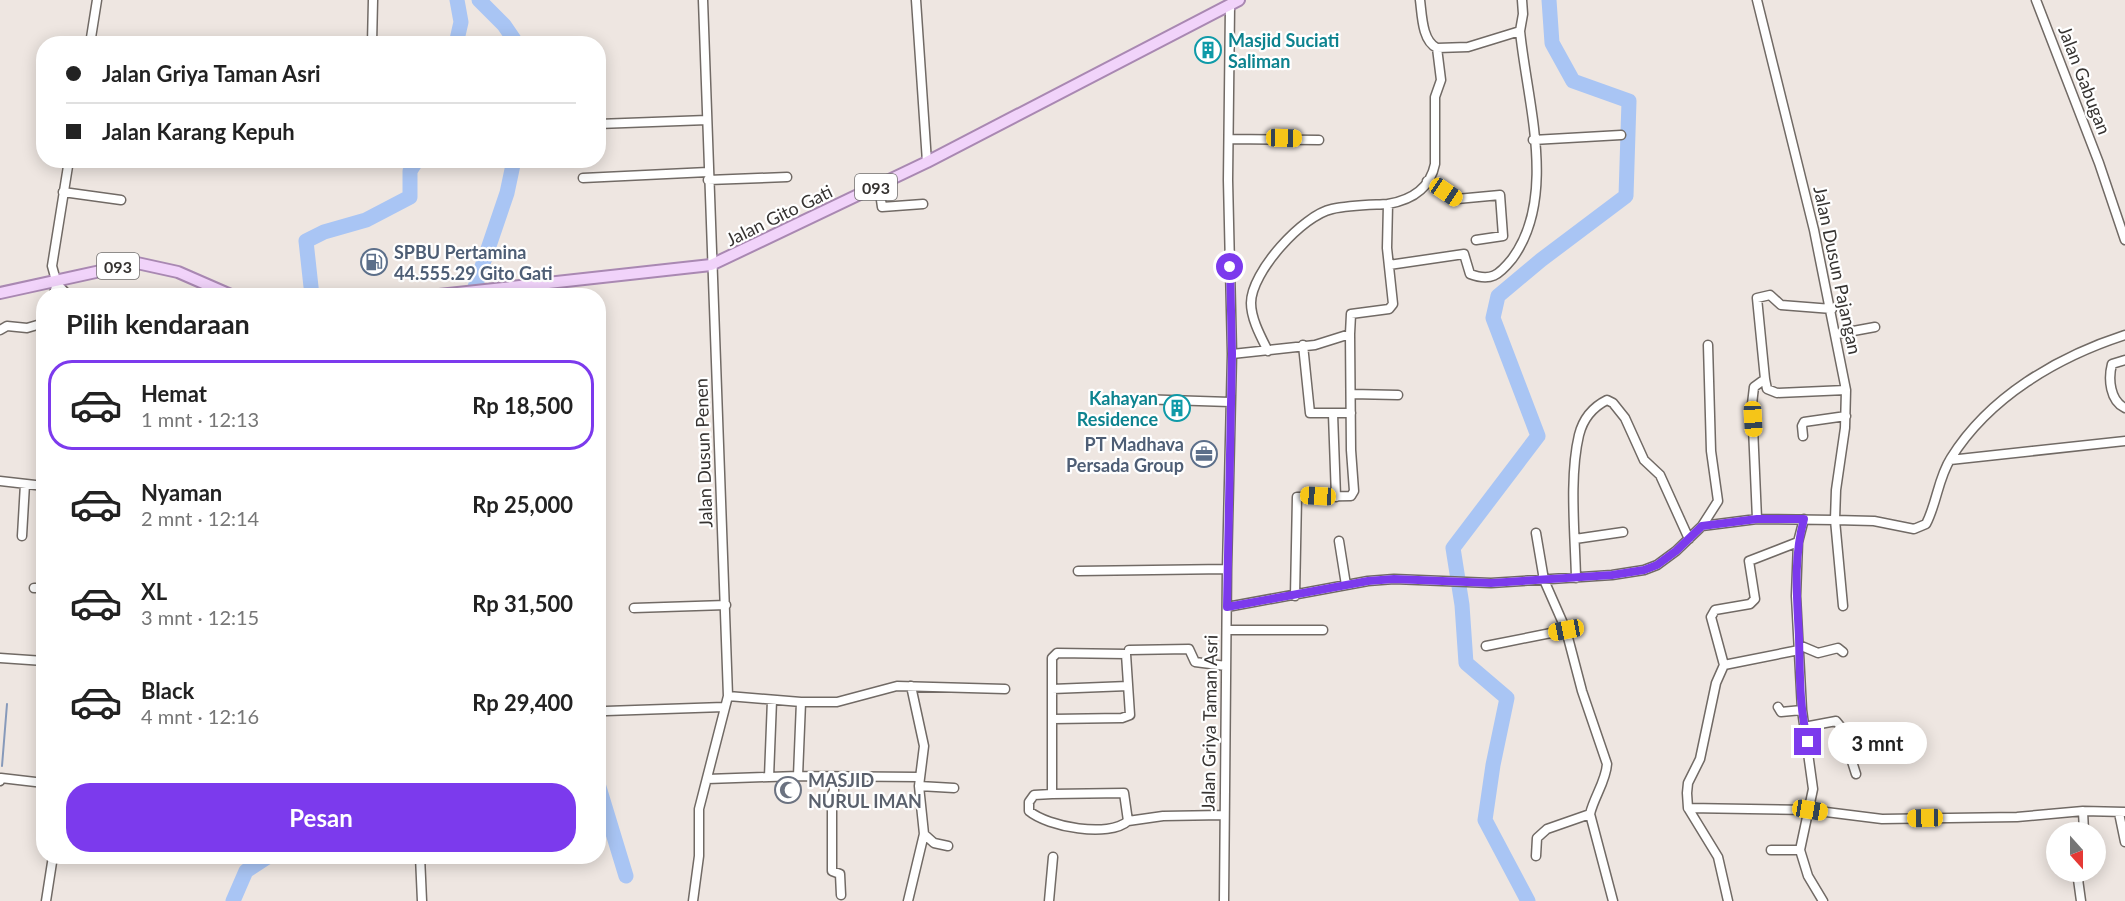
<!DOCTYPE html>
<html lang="id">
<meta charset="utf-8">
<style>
:root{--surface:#fff;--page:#f6f6f6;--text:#222;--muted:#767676;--line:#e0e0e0;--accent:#7c3aed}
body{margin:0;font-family:Lato,sans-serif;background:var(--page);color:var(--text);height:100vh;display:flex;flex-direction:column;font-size:22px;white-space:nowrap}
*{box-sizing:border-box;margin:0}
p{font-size:20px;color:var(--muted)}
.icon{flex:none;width:33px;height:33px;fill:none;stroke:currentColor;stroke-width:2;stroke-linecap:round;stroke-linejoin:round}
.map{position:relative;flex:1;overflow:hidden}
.panel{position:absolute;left:36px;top:288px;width:570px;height:576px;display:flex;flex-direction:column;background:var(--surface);border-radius:24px;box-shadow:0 3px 15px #0003}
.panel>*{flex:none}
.guide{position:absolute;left:36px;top:36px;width:570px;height:132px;border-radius:24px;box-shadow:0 3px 15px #0003;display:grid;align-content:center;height:132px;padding:0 30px;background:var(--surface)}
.needle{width:39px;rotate:159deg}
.controls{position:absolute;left:2046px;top:822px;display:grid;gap:12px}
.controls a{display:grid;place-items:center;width:60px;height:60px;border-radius:50%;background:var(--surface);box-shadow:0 3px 15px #0003;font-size:30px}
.end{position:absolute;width:27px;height:27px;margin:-14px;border:8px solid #7c3aed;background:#fff;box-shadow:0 0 0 3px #fff}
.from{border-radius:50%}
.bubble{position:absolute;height:42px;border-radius:21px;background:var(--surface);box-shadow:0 3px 15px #0003;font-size:20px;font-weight:700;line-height:42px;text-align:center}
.car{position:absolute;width:18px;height:36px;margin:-18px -9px;border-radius:8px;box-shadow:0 0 4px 2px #0007;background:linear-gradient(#f5c518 24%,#345 0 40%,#f5c518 0 76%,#345 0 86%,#f5c518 0)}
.guide b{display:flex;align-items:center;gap:21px;height:57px;font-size:22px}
.guide b+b{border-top:2px solid var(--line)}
.guide i{width:15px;height:15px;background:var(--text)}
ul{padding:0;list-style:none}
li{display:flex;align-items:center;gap:18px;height:90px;margin:0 12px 9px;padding:0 18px;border:3px solid transparent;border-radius:24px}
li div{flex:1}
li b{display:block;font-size:22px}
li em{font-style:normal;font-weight:700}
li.active{border-color:var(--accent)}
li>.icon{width:54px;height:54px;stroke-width:1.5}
h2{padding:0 30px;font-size:27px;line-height:72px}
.button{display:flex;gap:12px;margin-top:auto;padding:12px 30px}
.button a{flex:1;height:69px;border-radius:24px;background:var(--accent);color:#fff;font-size:24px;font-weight:700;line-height:69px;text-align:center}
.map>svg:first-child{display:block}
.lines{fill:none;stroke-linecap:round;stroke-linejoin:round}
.stream{stroke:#8699ba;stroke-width:2}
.river{stroke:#a9c5f4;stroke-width:15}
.minor-casing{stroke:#716a65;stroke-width:11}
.major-casing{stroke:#a988b2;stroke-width:14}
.minor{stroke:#fff;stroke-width:8}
.major{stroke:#f1d3fa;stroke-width:10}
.route{stroke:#7c3aed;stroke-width:8}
.labels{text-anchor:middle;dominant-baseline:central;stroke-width:4.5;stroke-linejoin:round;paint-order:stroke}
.shield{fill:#fff;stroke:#72706f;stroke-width:1.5}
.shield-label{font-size:16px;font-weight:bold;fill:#363331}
.culture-label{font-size:18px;font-weight:bold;fill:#0d838f;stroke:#fff;text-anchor:start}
.street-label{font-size:18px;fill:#363331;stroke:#fff}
.service-label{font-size:18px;font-weight:bold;fill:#4e5e75;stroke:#fff;text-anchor:start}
.worship-label{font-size:18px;font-weight:bold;fill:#5b616d;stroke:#fff;text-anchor:start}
</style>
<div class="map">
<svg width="2125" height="901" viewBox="0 0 2125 901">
<rect width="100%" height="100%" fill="#eee6e1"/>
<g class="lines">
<path class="stream" d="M2 766 7 704"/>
<path class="river" d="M479 0 504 25 517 44
M456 44 461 22 457 0
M312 296 306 241 324 232 366 220 410 197V171L417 160
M472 296 507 193 514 160
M598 784 626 876
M233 901 246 871 269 856
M1528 901 1485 820 1493 765 1507 698 1466 663 1462 605 1453 548 1538 436 1493 318 1498 296 1541 260 1626 196 1629 101 1573 81 1552 43 1549 0"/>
<defs>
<path id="minor" d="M916 0 927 162
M2036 0 2099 163 2125 240
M90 44 97 0
M372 44 373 0
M1437 48 1468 47 1520 31
M598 124 707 120
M1229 139 1319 140
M1533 140 1621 135
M69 160 52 266 57 284 69 296
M583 178 708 172
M708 180 787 177
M1427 181 1457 199 1500 195 1503 236 1476 240
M879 186 882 207 923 204
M63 192 121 200
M1389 265 1464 254 1470 274C1491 282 1499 275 1512 259 1558 197 1527 102 1520 31L1523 14 1522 0
M53 296 57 284
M0 330 7 326 27 328 44 323
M1837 334 1875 327
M1303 345 1310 413H1351
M1268 351C1261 337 1251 319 1251 303 1251 272 1303 215 1332 209 1350 205 1370 205 1388 204
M1232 354 1315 345 1350 334 1351 314 1389 309 1393 304 1387 248 1388 204C1411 200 1430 189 1435 164V97L1441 80 1437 48C1422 41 1422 15 1420 0
M2125 360 2112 364C2108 379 2110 401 2125 408
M1765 379 1757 298 1770 295 1781 305 1832 309
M1351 394 1398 395
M1138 399 1230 402
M1333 414 1336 497
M1803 436 1802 426 1804 422 1846 416
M1950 460 2125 441
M0 481 44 486
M1757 519 1752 404 1754 387 1765 379 1767 389 1777 393 1846 390
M1804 519 1798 542 1796 596 1802 710 1813 789 1800 850 1808 876 1823 901
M1702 526 1718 501 1711 451 1708 345
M1536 533 1544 580 1566 630 1582 691 1607 764C1606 781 1594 797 1590 814L1613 901
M22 536 25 484
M1575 539 1623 532
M1339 541 1346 585
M1078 571 1227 569
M1576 578C1575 534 1569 477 1579 435 1583 419 1593 407 1607 400L1613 403 1625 418 1644 460 1660 475 1689 539
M34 588H44
M1295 596 1297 497 1351 496 1354 491 1351 450 1350 334
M1843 606 1835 520 1874 521 1914 529 1926 524C1937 503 1938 478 1951 458 1989 397 2057 357 2125 335
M1227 607 1368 581 1394 579 1491 583 1612 575 1644 570 1657 565 1676 551 1702 526 1757 519 1835 520 1836 490 1845 428 1846 390 1814 230 1757 0
M634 608 726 605
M1228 630H1323
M1799 645 1818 653 1838 648 1843 652
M1486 646 1566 630
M1129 650 1189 649 1195 662 1226 666
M0 658 44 661
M1724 665 1799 650
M1052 689 1128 686
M728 696 801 702H837L897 686 1005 689
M1778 707 1781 712 1802 710
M606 711 724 707
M1053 719 1122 718 1130 715 1126 654 1057 653 1052 658V794L1124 793 1128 821 1163 816 1224 815
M1804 727 1836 721 1841 727 1856 774
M798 776 801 702
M769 777 772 700
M834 777V791L829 799 832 807V871L840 874 841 895
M707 779 798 776 919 777
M0 781 1 778 44 783
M919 786 954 788
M1052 794 1034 795 1029 802V811C1048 827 1109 838 1128 821
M1688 808 1810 810 1882 819 2017 817 2083 811 2125 812
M2083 811 2084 832
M2119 813 2125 842
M924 834 934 843 948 846
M1771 850H1800
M420 856 422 901
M1536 856 1537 838 1547 829 1590 814
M2077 872 2081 901
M46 901 53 856
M693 901 699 856V809L728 696 703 0
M908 901 924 834 919 786 924 746 911 686
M1049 901 1053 857
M1224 901 1227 569 1232 354 1228 180 1230 6
M1728 901 1718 857 1688 808 1687 793 1688 783 1700 759 1716 683 1724 665 1711 617 1715 610 1750 604 1755 599 1749 561 1798 542"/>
<path id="major" d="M0 293 137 263 178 272 233 296
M430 296 711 265 927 162 1239 0"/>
</defs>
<use href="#minor" class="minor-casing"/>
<use href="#major" class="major-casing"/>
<use href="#minor" class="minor"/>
<use href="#major" class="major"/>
</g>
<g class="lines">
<path class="route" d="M1230 267 1232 354 1227 607 1368 581 1394 579 1491 583 1612 575 1644 570 1657 565 1676 551 1702 526 1757 519H1804C1793 559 1797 597 1799 637 1800 672 1799 709 1808 742"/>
</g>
<defs>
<symbol id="building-ring" viewBox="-11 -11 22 22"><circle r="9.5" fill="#fff" stroke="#0f9aa8" stroke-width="1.5"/><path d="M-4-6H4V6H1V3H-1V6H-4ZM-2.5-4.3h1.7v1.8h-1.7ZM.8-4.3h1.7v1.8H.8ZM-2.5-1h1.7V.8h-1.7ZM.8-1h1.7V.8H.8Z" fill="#0f9aa8"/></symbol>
<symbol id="fuel-ring" viewBox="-11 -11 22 22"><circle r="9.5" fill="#fff" stroke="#5c6f8a" stroke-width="1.5"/><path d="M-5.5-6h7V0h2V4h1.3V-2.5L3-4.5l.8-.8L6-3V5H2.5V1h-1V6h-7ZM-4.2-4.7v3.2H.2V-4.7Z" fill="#5c6f8a"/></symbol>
<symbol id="office-ring" viewBox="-11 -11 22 22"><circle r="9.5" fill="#fff" stroke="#5c6f8a" stroke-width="1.5"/><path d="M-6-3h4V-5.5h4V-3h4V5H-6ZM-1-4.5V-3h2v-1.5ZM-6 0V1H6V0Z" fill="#5c6f8a"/></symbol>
<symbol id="mosque-ring" viewBox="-11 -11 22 22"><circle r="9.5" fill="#fff" stroke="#6b7280" stroke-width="1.5"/><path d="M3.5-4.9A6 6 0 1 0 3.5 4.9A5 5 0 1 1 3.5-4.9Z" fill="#6b7280"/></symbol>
</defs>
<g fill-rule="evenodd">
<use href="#building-ring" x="1193" y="35" width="30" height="30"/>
<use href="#fuel-ring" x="359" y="247" width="30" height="30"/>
<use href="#building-ring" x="1162" y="393" width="30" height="30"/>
<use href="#office-ring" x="1189" y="439" width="30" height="30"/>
<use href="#mosque-ring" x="773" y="775" width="30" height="30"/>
</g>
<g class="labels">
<g class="shield">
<rect x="855" y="174" width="42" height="26" rx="4.5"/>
<rect x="97" y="253" width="42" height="26" rx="4.5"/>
</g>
<g class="shield-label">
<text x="876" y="187">093</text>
<text x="118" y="266">093</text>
</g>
<g class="culture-label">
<text x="1228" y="40">Masjid Suciati<tspan x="1228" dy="21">Saliman</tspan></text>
<text x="1158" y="398" text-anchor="end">Kahayan<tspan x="1158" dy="21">Residence</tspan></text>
</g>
<g class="street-label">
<text transform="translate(2085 80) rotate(69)">Jalan Gabugan</text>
<text transform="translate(779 215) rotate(-26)">Jalan Gito Gati</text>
<text transform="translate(1838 270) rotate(78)">Jalan Dusun Pajangan</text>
<text transform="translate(703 453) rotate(-92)">Jalan Dusun Penen</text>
<text transform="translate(1209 723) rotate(-89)">Jalan Griya Taman Asri</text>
</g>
<g class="service-label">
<text x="394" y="252">SPBU Pertamina<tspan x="394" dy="21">44.555.29 Gito Gati</tspan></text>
<text x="1184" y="444" text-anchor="end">PT Madhava<tspan x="1184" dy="21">Persada Group</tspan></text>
</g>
<g class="worship-label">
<text x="808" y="780">MASJID<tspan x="808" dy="21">NURUL IMAN</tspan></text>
</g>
</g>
</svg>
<div class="controls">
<a><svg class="needle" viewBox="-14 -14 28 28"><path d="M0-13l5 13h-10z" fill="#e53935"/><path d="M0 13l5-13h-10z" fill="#767676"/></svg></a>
</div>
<i class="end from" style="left:1230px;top:267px"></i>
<i class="end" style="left:1808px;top:742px"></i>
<div class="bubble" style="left:1828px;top:722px;width:99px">3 mnt</div>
<i class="car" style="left:1284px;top:138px;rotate:91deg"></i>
<i class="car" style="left:1446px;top:192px;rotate:124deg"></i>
<i class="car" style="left:1753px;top:419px;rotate:177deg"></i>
<i class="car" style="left:1318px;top:496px;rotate:273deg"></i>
<i class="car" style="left:1566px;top:630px;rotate:259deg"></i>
<i class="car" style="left:1810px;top:810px;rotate:99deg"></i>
<i class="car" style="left:1925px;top:818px;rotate:269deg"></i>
<div class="guide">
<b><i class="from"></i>Jalan Griya Taman Asri</b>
<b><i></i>Jalan Karang Kepuh</b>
</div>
<section class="panel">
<h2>Pilih kendaraan</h2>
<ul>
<li class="active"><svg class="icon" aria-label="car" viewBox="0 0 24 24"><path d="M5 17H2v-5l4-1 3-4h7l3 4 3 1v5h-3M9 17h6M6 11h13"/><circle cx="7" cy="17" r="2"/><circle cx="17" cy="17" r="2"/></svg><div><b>Hemat</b><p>1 mnt · 12:13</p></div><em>Rp 18,500</em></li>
<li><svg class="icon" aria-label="car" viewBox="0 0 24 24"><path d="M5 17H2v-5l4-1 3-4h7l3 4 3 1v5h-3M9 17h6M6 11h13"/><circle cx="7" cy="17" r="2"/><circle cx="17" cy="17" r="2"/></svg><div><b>Nyaman</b><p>2 mnt · 12:14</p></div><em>Rp 25,000</em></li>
<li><svg class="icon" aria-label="car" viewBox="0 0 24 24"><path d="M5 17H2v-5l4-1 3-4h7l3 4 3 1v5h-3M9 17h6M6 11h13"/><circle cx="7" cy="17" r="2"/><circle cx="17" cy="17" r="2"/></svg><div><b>XL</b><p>3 mnt · 12:15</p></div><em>Rp 31,500</em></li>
<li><svg class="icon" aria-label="car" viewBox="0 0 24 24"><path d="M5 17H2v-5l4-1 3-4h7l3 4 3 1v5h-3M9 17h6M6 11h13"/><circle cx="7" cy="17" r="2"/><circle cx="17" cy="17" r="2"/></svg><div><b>Black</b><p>4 mnt · 12:16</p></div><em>Rp 29,400</em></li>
</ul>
<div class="button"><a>Pesan</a></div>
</section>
</div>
